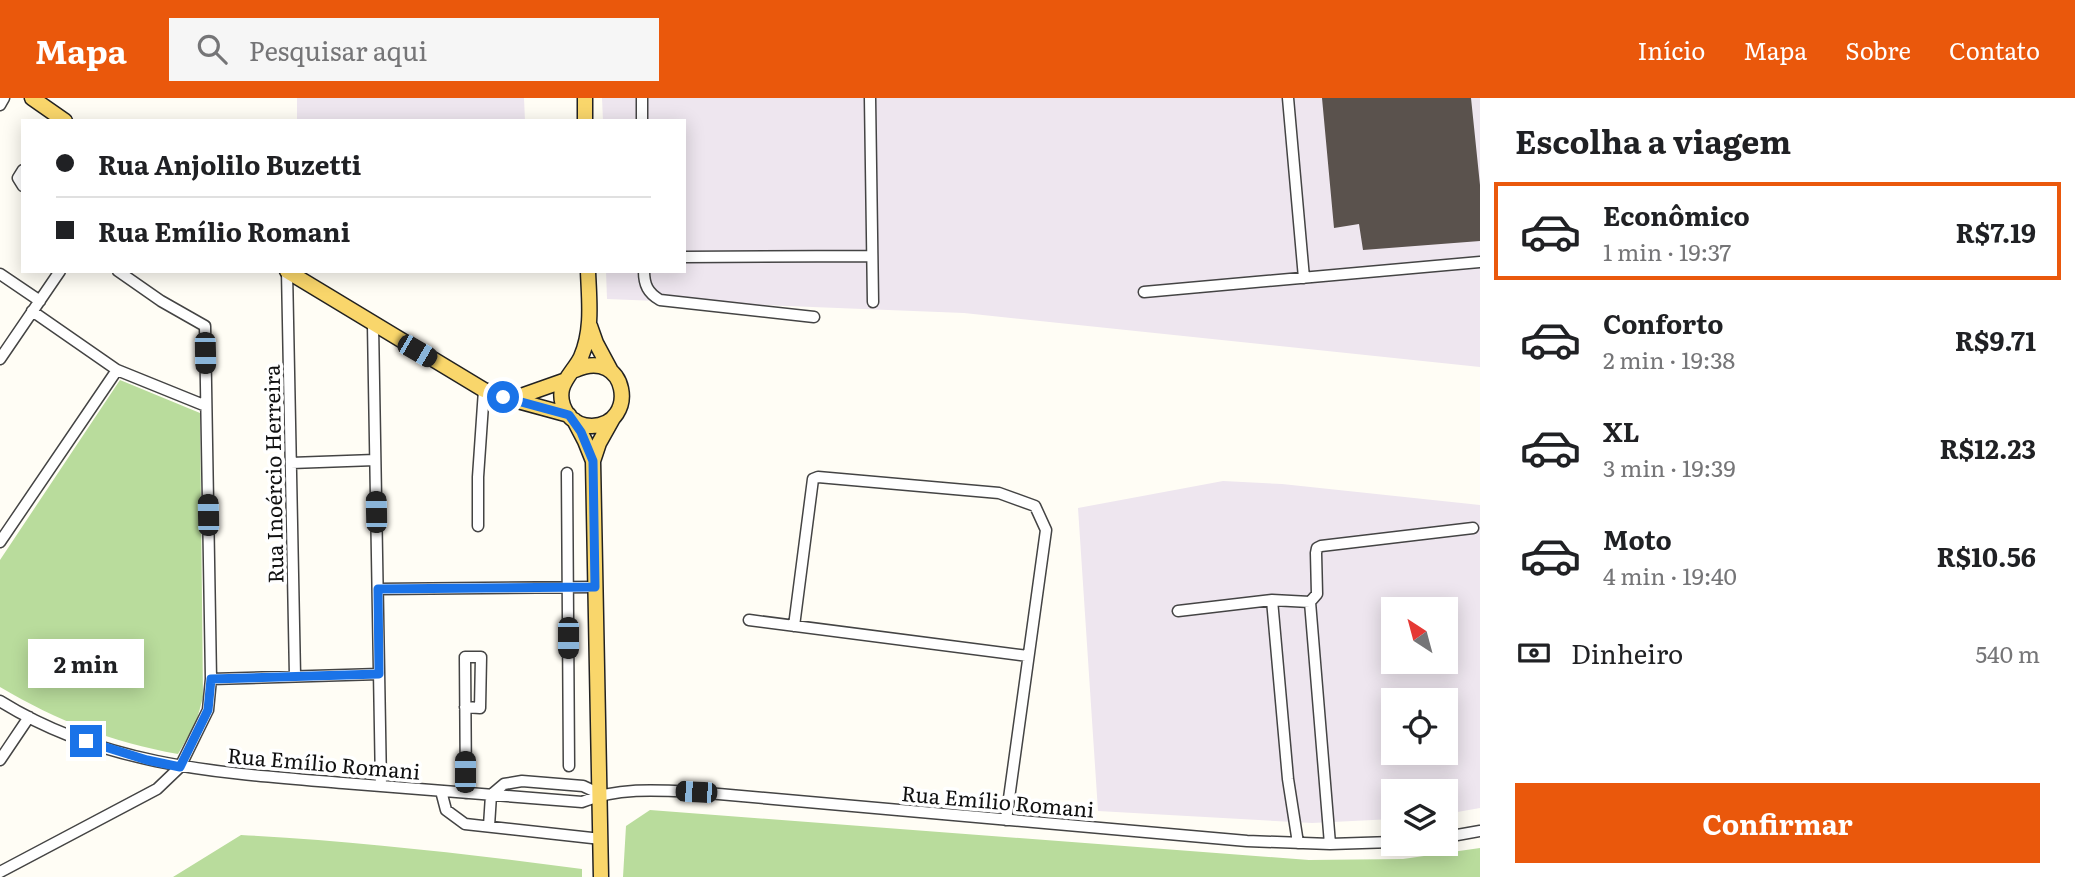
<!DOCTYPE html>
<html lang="pt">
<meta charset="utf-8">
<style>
:root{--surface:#fff;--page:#f6f6f6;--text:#202124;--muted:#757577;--line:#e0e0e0;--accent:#ea580c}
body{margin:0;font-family:Literata,serif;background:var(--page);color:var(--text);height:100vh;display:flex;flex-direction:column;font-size:26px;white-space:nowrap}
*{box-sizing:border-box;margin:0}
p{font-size:23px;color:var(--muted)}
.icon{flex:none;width:38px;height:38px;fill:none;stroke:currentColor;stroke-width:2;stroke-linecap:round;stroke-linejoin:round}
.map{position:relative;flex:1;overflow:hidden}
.panel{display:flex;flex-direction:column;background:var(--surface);width:595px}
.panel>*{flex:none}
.top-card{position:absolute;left:21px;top:21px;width:665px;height:154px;border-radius:0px;box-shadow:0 4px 18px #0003;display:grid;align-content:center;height:154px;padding:0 35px;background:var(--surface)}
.needle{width:46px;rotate:324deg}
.fabs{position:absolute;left:1381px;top:499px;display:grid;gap:14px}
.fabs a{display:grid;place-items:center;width:77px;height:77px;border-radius:0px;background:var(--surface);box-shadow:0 4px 18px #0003;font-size:35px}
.end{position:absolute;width:32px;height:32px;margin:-16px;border:9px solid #1a73e8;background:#fff;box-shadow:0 0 0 4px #fff}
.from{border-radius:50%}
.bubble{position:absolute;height:49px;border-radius:0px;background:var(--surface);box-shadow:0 4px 18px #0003;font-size:23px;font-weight:700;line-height:49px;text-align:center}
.car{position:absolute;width:21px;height:42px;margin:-21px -10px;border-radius:9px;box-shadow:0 0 5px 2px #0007;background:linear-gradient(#222 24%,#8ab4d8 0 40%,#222 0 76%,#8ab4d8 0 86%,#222 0)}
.top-card b{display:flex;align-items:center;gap:24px;height:66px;font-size:26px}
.top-card b+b{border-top:2px solid var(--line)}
.top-card i{width:18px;height:18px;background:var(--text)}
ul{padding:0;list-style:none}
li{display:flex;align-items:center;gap:21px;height:98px;margin:0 14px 10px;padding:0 21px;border:4px solid transparent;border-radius:0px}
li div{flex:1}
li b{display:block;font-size:26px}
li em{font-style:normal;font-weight:700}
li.current{border-color:var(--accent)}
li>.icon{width:63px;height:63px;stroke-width:1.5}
h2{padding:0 35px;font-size:32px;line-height:84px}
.pay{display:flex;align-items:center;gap:18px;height:77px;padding:0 35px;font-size:26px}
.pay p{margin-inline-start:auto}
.action{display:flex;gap:14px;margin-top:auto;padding:14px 35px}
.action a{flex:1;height:80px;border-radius:0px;background:var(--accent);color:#fff;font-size:28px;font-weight:700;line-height:80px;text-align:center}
header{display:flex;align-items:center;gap:42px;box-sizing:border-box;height:98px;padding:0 35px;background:var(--accent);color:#fff}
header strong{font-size:33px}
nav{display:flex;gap:38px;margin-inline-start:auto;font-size:24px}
.search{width:490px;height:63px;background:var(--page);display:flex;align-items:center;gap:18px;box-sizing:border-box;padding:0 24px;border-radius:0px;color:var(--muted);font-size:26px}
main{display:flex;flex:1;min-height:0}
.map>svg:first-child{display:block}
.industrial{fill:#eee6ef;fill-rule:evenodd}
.forest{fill:#b9dc9c}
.building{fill:#5a524d}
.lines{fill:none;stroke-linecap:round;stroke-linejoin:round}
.minor-casing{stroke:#444;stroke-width:13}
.major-casing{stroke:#222;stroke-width:17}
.minor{stroke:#fff;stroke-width:10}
.major{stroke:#f9d66b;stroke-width:14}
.route{stroke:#1a73e8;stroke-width:9}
.labels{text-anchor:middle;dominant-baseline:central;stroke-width:7;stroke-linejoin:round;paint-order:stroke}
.street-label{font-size:21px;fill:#111;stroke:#fff}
</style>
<header>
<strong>Mapa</strong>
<div class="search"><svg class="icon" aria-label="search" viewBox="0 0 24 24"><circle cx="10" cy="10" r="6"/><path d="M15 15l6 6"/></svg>Pesquisar aqui</div>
<nav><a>Início</a><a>Mapa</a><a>Sobre</a><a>Contato</a></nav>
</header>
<main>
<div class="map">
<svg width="1480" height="779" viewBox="0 0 1480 779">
<rect width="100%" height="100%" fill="#fffdf5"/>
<path class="industrial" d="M297 0H524L525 23H297Z
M602 0H1480V269L964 215 607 201 606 173H684V23H603Z
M1223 383 1282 386 1480 407V710L1446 716V693H1393V721L1312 725 1098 713 1078 410ZM1393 511H1446V564H1393ZM1393 602H1446V654H1393Z"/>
<path class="forest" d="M120 282 200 315 203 599 196 625 178 656C111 644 58 623 0 589V462Z
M650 712 1309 762 1403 761 1480 750V779H623L626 728Z
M241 737C355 743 469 756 582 771V779H173Z"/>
<path class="building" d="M1322 0H1471L1480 87V143L1363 152 1359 126 1334 130Z"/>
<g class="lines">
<defs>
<path id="minor" d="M642 0V23
M870 0 873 204
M1288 0 1304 180
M0 7 4 0
M23 72 18 80 23 88
M684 159 872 158
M287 173 295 578
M644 173C644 187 648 195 660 202L814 219
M0 176 40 203
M1144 194 1480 164
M32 213 117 272 206 308
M373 227 381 688
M0 261 60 173
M291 365 375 362
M567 375 569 668
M478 428V379L484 292
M0 444 117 272
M378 491 595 489
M1272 502 1310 504 1330 746
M1310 504 1317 496 1316 455 1317 450 1321 448 1473 430
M1178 513 1272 502 1288 681 1298 745
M749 522 1028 558
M794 528 813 381 818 379 999 395 1035 408 1046 432 1006 722
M211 581 379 576
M0 603C106 669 223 675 343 685 423 692 503 698 582 704 617 689 659 692 696 694L1247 743 1330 746 1393 744
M465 609 480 610 481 559H465L466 695
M0 662 29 619
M441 693 446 712 465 726 601 741
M491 697 504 686 522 683 583 688 600 696
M489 728 491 697
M1446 739 1480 733
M0 774 157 691 180 669 208 612 211 581 205 228 161 203 118 173"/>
<path id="major" d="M32 0 65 23
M585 0V23
M287 173 484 292 503 299 569 317
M590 228 596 245 611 273
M575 272C628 248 639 327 592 328 583 328 574 324 568 317 563 310 560 300 562 291 565 279 576 270 581 259 593 231 589 202 588 173
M515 300 566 282
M574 322 585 343 593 363 601 779
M593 363 599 345 613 320"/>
</defs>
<use href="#minor" class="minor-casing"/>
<use href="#major" class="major-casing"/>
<use href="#minor" class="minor"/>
<use href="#major" class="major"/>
</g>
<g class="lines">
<path class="route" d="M86 643 147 662 180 669 208 612 211 581 379 576 378 491 595 489 593 363 581 334 569 317 503 299"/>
</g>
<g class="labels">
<g class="street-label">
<text transform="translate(272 376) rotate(-91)">Rua Inoércio Herreira</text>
<text transform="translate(324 664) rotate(5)">Rua Emílio Romani</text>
<text transform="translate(998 702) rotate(5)">Rua Emílio Romani</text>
</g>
</g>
</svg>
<div class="fabs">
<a><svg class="needle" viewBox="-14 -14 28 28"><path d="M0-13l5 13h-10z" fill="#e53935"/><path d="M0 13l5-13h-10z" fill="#757577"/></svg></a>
<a><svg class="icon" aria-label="locate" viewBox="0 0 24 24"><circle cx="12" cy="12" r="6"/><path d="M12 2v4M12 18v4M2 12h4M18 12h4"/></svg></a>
<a><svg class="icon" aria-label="layers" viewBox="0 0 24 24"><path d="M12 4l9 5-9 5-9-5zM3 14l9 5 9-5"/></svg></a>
</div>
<i class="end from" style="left:503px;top:299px"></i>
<i class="end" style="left:86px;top:643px"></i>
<div class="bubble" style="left:28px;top:541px;width:116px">2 min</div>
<i class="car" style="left:417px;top:253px;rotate:120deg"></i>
<i class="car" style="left:205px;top:255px;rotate:179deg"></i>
<i class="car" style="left:376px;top:414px;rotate:359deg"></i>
<i class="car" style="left:208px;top:417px;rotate:359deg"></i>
<i class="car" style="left:568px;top:540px;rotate:180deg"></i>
<i class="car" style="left:465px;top:674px;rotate:0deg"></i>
<i class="car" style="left:696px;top:694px;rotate:273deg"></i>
<div class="top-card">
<b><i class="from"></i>Rua Anjolilo Buzetti</b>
<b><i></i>Rua Emílio Romani</b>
</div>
</div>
<section class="panel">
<h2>Escolha a viagem</h2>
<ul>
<li class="current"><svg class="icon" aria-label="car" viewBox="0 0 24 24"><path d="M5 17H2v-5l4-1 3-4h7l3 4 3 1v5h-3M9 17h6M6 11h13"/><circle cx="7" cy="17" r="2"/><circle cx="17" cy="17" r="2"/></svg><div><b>Econômico</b><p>1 min · 19:37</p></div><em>R$7.19</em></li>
<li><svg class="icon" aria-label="car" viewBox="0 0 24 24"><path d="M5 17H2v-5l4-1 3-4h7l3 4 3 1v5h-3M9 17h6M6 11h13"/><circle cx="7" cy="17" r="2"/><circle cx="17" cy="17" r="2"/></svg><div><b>Conforto</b><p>2 min · 19:38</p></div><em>R$9.71</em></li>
<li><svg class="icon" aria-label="car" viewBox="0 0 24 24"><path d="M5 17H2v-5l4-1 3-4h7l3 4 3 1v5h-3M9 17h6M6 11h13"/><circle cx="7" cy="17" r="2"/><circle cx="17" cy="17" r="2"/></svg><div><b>XL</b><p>3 min · 19:39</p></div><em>R$12.23</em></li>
<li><svg class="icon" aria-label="car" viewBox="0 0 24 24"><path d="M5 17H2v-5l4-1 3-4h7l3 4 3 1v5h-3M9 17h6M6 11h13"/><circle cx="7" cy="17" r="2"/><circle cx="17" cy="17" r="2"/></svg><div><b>Moto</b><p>4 min · 19:40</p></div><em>R$10.56</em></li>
</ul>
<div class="pay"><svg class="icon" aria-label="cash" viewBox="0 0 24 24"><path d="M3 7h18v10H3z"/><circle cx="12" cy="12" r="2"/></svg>Dinheiro<p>540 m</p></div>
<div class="action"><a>Confirmar</a></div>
</section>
</main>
